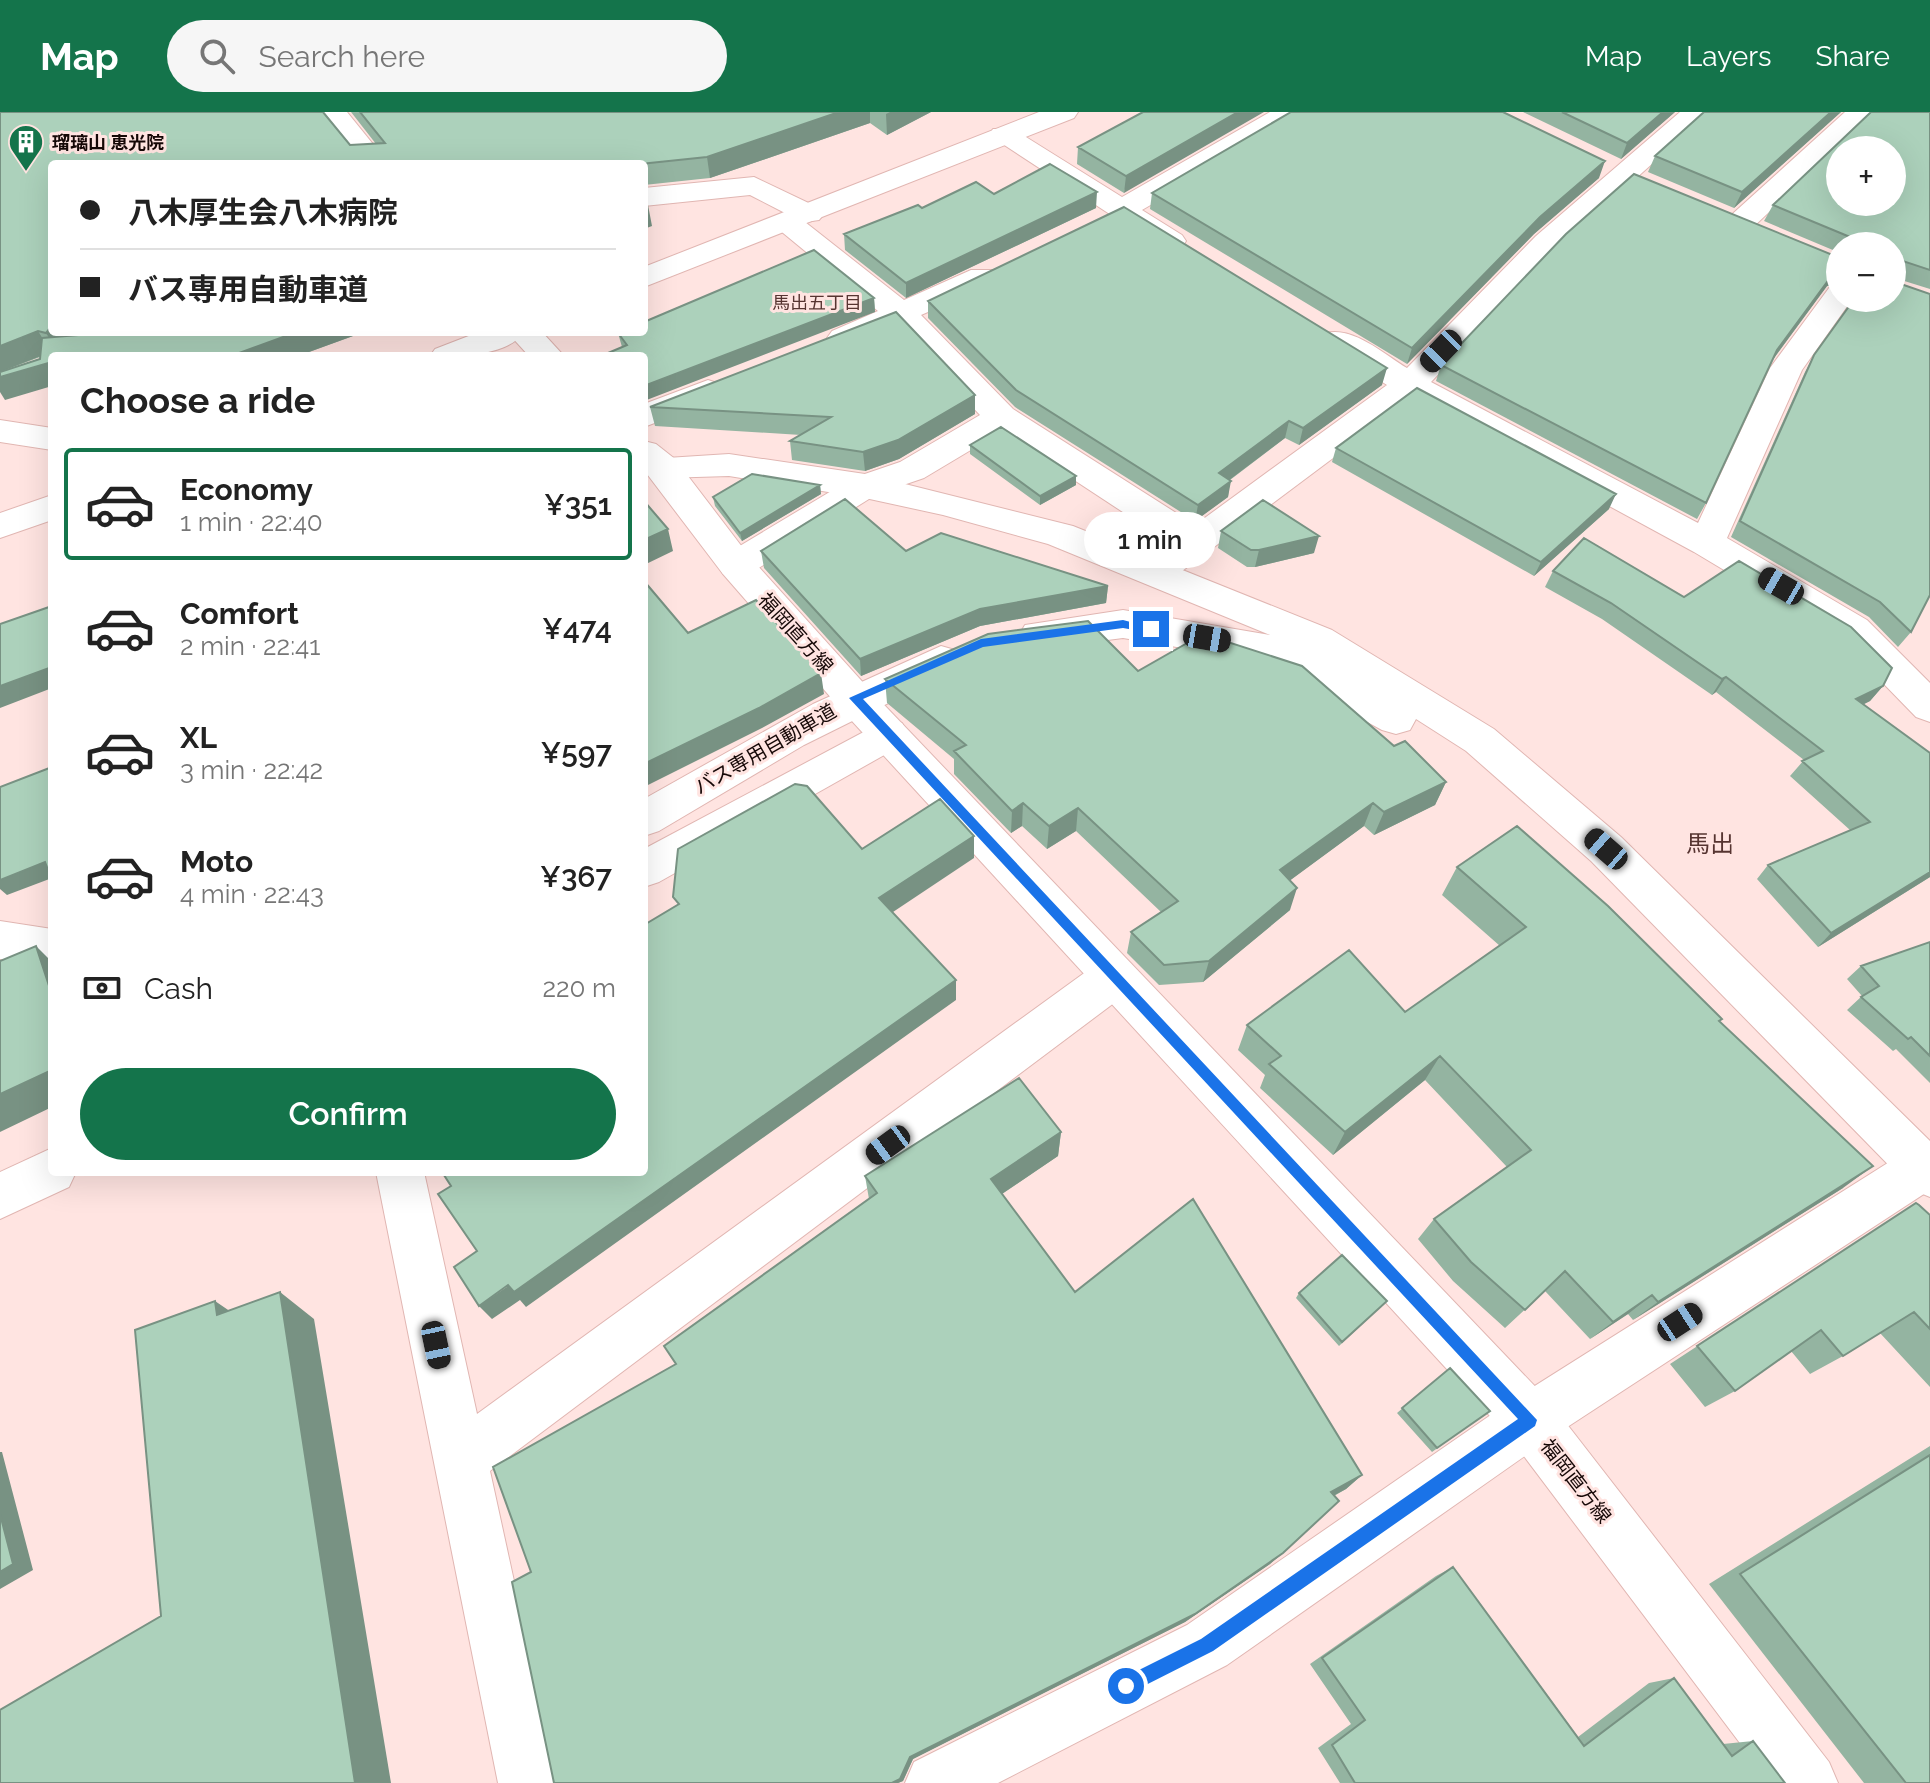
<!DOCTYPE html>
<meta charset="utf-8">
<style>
:root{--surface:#fff;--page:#f6f6f6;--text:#222;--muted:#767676;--line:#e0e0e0;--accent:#14744b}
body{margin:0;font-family:Raleway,"Noto Sans JP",sans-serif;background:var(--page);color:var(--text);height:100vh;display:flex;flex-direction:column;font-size:30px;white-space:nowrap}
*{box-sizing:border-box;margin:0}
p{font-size:26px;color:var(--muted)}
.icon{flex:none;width:44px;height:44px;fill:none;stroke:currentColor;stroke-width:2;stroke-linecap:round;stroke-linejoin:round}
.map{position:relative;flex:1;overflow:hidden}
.details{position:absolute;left:48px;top:240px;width:600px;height:824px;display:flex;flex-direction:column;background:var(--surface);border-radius:8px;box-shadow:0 8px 32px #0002}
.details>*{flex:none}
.hud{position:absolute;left:48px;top:48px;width:600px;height:176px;border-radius:8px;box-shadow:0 8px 32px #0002;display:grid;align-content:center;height:176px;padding:0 32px;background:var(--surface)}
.tools{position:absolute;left:1826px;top:24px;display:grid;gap:16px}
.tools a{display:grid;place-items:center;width:80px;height:80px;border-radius:50%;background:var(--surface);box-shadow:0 8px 32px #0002;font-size:40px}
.end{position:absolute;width:36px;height:36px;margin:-18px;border:10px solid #1a73e8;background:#fff;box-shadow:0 0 0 4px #fff}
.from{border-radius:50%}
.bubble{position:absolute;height:56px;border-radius:28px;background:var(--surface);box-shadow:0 8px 32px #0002;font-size:26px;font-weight:600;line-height:56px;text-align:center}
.car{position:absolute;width:24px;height:48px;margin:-24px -12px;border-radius:10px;box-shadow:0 0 6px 2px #0007;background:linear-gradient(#222 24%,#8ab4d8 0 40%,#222 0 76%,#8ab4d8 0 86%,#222 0)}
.hud b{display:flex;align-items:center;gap:28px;height:76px;font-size:30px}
.hud b+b{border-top:2px solid var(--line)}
.hud i{width:20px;height:20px;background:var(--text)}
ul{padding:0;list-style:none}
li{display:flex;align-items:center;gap:24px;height:112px;margin:0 16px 12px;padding:0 16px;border:4px solid transparent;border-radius:8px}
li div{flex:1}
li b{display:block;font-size:30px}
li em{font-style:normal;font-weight:600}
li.current{border-color:var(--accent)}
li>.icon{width:72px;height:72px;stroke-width:1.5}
h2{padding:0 32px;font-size:36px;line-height:96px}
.pay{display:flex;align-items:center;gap:20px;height:88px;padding:0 32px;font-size:30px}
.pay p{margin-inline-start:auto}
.primary-button{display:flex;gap:16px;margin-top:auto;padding:16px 32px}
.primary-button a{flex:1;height:92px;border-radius:48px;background:var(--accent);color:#fff;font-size:32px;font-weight:600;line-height:92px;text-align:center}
header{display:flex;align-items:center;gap:48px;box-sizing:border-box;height:112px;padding:0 40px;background:var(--accent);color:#fff}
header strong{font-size:38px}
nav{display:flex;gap:44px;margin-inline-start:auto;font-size:28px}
.search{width:560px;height:72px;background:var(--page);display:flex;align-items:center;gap:20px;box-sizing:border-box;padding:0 28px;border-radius:44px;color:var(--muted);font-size:30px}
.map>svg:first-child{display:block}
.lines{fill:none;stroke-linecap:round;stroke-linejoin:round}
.street-casing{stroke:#e1b6b2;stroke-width:2}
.secondary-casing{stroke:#e1b6b2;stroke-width:2}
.primary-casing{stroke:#e1b6b2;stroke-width:2}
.street{fill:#fff;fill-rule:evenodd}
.secondary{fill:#fff;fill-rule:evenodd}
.primary{fill:#fff;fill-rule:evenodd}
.wall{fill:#94b4a1}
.shaded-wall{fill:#789283}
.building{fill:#acd1bb;stroke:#789283;stroke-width:2;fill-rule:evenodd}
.route{fill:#1a73e8}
.labels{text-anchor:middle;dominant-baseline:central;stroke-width:6;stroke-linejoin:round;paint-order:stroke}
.far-poi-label{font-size:18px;font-weight:bold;fill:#160807;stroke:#ffe4e1;text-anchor:start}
.far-neighbourhood-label{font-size:18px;fill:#563431;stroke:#ffe4e1}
.street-label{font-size:20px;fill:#160807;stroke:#ffe4e1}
.quarter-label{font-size:24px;fill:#563431;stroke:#ffe4e1}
</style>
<header>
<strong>Map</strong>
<div class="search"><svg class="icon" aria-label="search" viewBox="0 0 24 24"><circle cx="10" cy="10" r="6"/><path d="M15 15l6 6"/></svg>Search here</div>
<nav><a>Map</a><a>Layers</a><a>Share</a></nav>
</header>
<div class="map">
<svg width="1930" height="1671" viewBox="0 0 1930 1671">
<rect width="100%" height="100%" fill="#ffe4e1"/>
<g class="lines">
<defs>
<path id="street" d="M1270 0H1304L1300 6 1142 98 1182 123 1186 129 1182 135H1160L989 23 993 17H1013L1122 85Z
M1680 0H1710L1558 136 1431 270 1698 411 1770 256 1829 176 1840 174V186H1853L1802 258 1727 426 1867 508 1930 571V610L1916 605 1841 528 1694 440 1412 287 1170 468 1157 472 1144 468 1139 459 1144 450 1170 431 1001 320 924 366 877 382 749 462 736 466 723 462 718 453 723 444 853 366 900 350 980 303 896 214C876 223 854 239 832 233L827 226 832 219 878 199 777 116 772 110 777 104 785 101 750 83 644 94V76L754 65 819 96 824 102 819 108 805 110 904 188 971 158H993L997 165 993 172 921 203 1013 297 1195 413 1387 273 1326 235 1321 228 1326 221C1353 214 1384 242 1407 256L1536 124Z
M1845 0H1875L1750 118H1728L1724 112 1728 106Z
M708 268 720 272 725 279 720 286 644 315V292Z
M0 308 52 316V338L0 330Z
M888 607 902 611 908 622 902 633 659 770 644 775V737Z
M1114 846 1130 851 1136 865 1130 879 490 1359 558 1671H498L376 1060H424L477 1302 1098 851Z
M1930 1029V1078L1549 1327 1227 1553 998 1671H905L914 1650 1187 1513 1511 1289 1913 1035Z
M52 1036V1060H76L69 1075 0 1107V1060Z"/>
<path id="secondary" d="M1039 0H1078L1074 6 644 175V155Z
M479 220H524C507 245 457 244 430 244L435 237Z
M729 342 865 362 1073 414 1332 518 1494 617 1621 725 1930 1029V1085L1913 1078 1591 749 1466 639 1416 607 1410 618 1396 622 1382 618 1254 548 1123 526 1038 537 1025 533 1019 523 1025 513 1123 498 1270 523 1048 432 943 403 865 386 729 364 663 366 651 363 646 355 651 347Z
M52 383V408L0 426V401Z
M941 534 955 538 960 548 955 558 804 633 659 719 644 724V687L813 592Z
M0 809 52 817V855L0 847Z"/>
<path id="primary" d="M318 0H347L389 52H360Z
M507 220H542L564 244H529Z
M644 329 656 332 675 347 749 444 868 576 1549 1289 1829 1650 1838 1671H1770L1511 1327 840 596 723 462 644 358Z"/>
</defs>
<use href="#street" class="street-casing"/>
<use href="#secondary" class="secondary-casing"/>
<use href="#primary" class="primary-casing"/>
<use href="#street" class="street"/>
<use href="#secondary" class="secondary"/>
<use href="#primary" class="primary"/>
</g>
<path class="wall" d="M0 0 350 33 376 32 351 0H931L887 23 870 11 710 66 644 73V52H52L98 222 116 220H364L298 244H52L5 288 40 247V245L0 260Z
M1143 0 1124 81 1077 52 1078 35Z
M1523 0H1675L1621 47Z
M1704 0H1841L1734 96 1648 60 1655 44Z
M1930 0V177L1898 167 1911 520 1898 535 1869 505 1731 425 1805 260 1814 243 1892 134H1840V141L1764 109 1773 93Z
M1599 66 1534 122 1407 252 1150 97 1152 81Z
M994 82 1096 96 906 186 845 138 844 122 922 96Z
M1840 146V172L1827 174 1772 249 1706 391 1697 407 1436 269 1441 253Z
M874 186 875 200 622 235 618 221Z
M928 189 1382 273 1299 333 1285 326 1230 368 1228 385 1195 409 1015 295 928 206Z
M975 283V302L899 347 865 359 792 348 790 329 801 323 655 314 650 295Z
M970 333 1076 364V373L1040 393 970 342Z
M1336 336 1609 397 1534 464 1332 350Z
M820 373 821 382 742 429 715 394 713 385Z
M1221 419 1314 441 1255 455H1247L1218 436Z
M761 439H906L1108 474 1106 491 980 514 861 564 764 456Z
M1553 459 1684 485 1883 574 1870 589 1864 592 1930 765 1818 835 1757 767 1768 753 1850 718 1790 664 1804 648 1716 580 1712 583 1602 507 1545 475Z
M1138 559 1394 634 1446 670 1435 693 1374 723 1364 714 1290 768V798L1203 870 1159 873 1127 841 1131 820 1161 800 1076 719 1047 737 1022 714 1011 721 954 662V647L887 591 885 567Z
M1457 755 1719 909 1843 1076 1633 1208 1628 1202 1590 1227 1545 1179 1505 1216 1453 1169 1418 1127 1434 1107 1507 1055 1425 968 1333 1043 1260 976 1265 963 1238 938 1247 913 1405 900 1500 834 1442 783Z
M1930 830V971L1896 937 1893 939 1847 898 1862 884 1847 867 1861 854Z
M1061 1020 1058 1044 1002 1082 1075 1180 1362 1363 1346 1377 1334 1384 1270 1452 1185 1510 913 1647 903 1669 898 1671H554L531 1460 676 1253 869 1087 865 1064Z
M1916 1091 1930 1103V1275L1880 1221 1843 1244 1810 1262 1791 1239 1735 1279 1705 1295 1670 1252Z
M1299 1181 1387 1189 1339 1234 1296 1186Z
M1450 1256 1490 1299 1432 1340 1397 1301Z
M1930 1334V1671H1864L1709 1472Z
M1453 1455 1578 1625 1649 1571 1674 1566 1723 1632 1753 1629 1785 1671H1340L1318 1636 1351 1612 1310 1552 1436 1464Z"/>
<path class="shaded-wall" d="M839 0H870V11L710 66 707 45Z
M890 0H931L887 23 886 2Z
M1238 0H1264L1124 81 1126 64Z
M1663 0H1675L1621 47 1627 31Z
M1831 0H1841L1734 96 1742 80Z
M1605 49 1599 66 1534 122 1407 252 1412 236 1540 105Z
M1097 80 1096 96 906 186V171Z
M648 93 652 114 644 117V94Z
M1840 157V172L1827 174 1768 254 1777 238 1836 158Z
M874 186 875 200 644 289V274Z
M52 213V220H103L65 234 59 242 46 221Z
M38 219 51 240 0 260V234Z
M297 220H364L298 244H231Z
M52 250V274L5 288 0 280V265Z
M1387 256 1382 273 1299 333 1303 316Z
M975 283V302L899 347 865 359 863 340Z
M1289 309 1285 326 1216 378 1219 361Z
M1076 364V373L1040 393V384Z
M1231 369 1228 385 1195 409 1198 393Z
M820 373 821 382 742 429 740 421Z
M1616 382 1609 397 1534 464 1541 450Z
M668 417 673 439 644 453V428Z
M1319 424 1314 441 1255 455 1259 438Z
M1108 474 1106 491 980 514 861 564 860 547 980 497Z
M52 555V576L0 596V574Z
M821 561 824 582 762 616 644 675V652Z
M1726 565 1716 580 1712 583 1722 567Z
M1883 574 1870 589 1844 602 1856 587Z
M1446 670 1435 693 1374 723 1384 700Z
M1023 691 1022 714 1011 721 1012 699Z
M1373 691 1364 714 1273 781 1280 758Z
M1078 696 1076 719 1047 737 1049 714Z
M974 724V746L881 808 879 786Z
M45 750 52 766 7 783 0 777V768Z
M1930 760V765L1818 835 1831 821Z
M1297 776 1290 798 1203 870 1209 849Z
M36 834 52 850V883Z
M956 868V888L526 1195 520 1188 492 1207 479 1194Z
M1440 944 1425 968 1333 1043 1345 1020Z
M52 958V995L0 1020V982Z
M1061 1020 1058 1044 990 1090 991 1067Z
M1873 1054 1843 1076 1633 1208 1658 1190Z
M280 1180 314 1207 391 1671H355Z
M1652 1183 1628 1202 1590 1227 1613 1210Z
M215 1189 253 1215 217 1203Z
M0 1340H2L33 1458 0 1477Z
M1362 1363 1346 1377 1316 1393 1331 1380Z
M1283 1441 1270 1452 1185 1510 913 1647 903 1669 898 1671H892L910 1645Z"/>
<path class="building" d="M0 0H323L350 33 385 31 360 0H839L707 45 640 52H52V213L46 221 38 219 0 234Z
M1143 0H1238L1126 64 1078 35Z
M1291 0H1503L1605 49 1540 105 1412 236 1152 81Z
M1562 0H1663L1627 31Z
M1704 0H1831L1742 80 1655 44Z
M1871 0H1930V158L1900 148 1898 171 1930 182V483L1911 520 1880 490 1740 409 1814 243 1855 186H1892V134H1850V125L1773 93ZM1840 38H1892V90H1840Z
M1050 52 1097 80 906 171 844 122 918 93 922 96 976 70 994 82Z
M1634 62 1840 146V157L1836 158 1777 238 1706 391 1441 253 1566 122Z
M1124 95 1387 256 1303 316 1289 309 1219 361 1231 369 1198 393 1016 278 928 189Z
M814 138 874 186 644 274V244H601L627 233 618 221 644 220V210Z
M896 200 975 283 898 328 863 340 790 329 831 305 650 295Z
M115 220H297L231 244H220V243L216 244H52V250L0 265V260L40 247 42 226Z
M1417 276 1616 382 1541 450 1336 336Z
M1001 315 1076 364 1040 384 970 333Z
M752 362 820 373 740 421 713 385Z
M845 387 906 439 941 421 1108 474 980 497 860 547 761 439Z
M1263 388 1319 424 1259 438H1251L1221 419Z
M644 389 668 417 644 428Z
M1584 426 1684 485 1739 449 1851 515 1892 556 1883 574 1856 587 1930 641V760L1831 821 1768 753 1870 710 1802 649 1823 639 1726 565 1722 567 1611 491 1553 459Z
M644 469 688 521 756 488 821 561 759 596 644 652Z
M52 494V555L0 574V512Z
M1088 509 1138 559 1203 522 1302 554 1394 634 1405 629 1446 670 1384 700 1373 691 1280 758 1297 776 1209 849 1164 853 1131 820 1178 789 1078 696 1049 714 1023 691 1012 699 954 639 966 633 885 567 988 522Z
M52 655V768L45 750 0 768V675Z
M795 672 807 674 862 737 940 687 974 724 879 786 956 868 514 1180 508 1173 479 1194 454 1155 477 1139 438 1082 451 1074 442 1060H644V813L679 792 673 785 678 737Z
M1517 714 1608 794 1722 907 1719 909 1873 1054 1658 1190 1652 1183 1613 1210 1565 1159 1525 1198 1471 1150 1434 1107 1531 1038 1440 944 1345 1020 1269 952 1281 944 1247 913 1349 838 1405 900 1526 815 1457 755Z
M1930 830V944L1911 925 1908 927 1861 885 1879 874 1861 854Z
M36 834 52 883V958L0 982V849Z
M1019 966 1061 1020 991 1067 1075 1180 1193 1087 1362 1363 1331 1380 1339 1389 1283 1441 1195 1502 910 1645 900 1667 892 1671H554L512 1470 531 1460 493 1355 676 1252 664 1234 877 1081 865 1064Z
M1916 1091 1919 1093 1930 1103V1217L1914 1200 1843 1244 1821 1218 1735 1279 1697 1234Z
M1342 1143 1387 1189 1342 1230 1299 1181Z
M280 1180 355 1671H0V1598L161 1504 135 1218 215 1189 217 1203Z
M1450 1256 1490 1299 1437 1336 1402 1296Z
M1930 1343V1671H1906L1740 1462Z
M0 1402 13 1452 0 1460Z
M1453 1455 1584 1634 1674 1566 1732 1644 1753 1629 1785 1671H1355L1332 1633 1365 1608 1322 1546Z"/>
<path class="route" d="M1123 508 1157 517 1151 521 1123 516 983 535 863 587 1537 1308 1535 1314 1213 1539 1126 1583 1119 1581V1568L1201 1527 1518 1307 849 586 981 527Z"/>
<defs>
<symbol id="building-pin" viewBox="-11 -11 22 30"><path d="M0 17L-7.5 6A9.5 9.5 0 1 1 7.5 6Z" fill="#14744b" stroke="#ffe4e1"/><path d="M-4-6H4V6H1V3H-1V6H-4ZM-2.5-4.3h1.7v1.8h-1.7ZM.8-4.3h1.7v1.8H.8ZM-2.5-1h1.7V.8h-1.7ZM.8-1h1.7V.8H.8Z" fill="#fff"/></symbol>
</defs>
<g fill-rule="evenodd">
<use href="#building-pin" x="6" y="10" width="40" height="54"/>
</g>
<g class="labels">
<g class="far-poi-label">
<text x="52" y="30">瑠璃山 恵光院</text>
</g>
<g class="far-neighbourhood-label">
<text x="817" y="190">馬出五丁目</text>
</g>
<g class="street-label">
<text transform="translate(796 521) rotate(48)">福岡直方線</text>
<text transform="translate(765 637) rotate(-30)">バス専用自動車道</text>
<text transform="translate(1576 1369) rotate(52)">福岡直方線</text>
</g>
<g class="quarter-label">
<text x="1710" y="731">馬出</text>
</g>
</g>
</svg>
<div class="tools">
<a>+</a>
<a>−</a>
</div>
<i class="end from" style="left:1126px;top:1574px"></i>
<i class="end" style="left:1151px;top:517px"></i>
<div class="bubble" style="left:1084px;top:400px;width:132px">1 min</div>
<i class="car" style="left:1441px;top:239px;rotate:224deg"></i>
<i class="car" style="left:1781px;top:474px;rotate:300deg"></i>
<i class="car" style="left:1207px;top:526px;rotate:100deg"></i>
<i class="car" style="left:1606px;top:737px;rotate:311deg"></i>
<i class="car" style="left:888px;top:1033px;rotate:234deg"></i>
<i class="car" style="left:1680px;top:1210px;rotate:57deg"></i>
<i class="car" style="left:436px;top:1233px;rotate:168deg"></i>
<div class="hud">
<b><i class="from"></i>八木厚生会八木病院</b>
<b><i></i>バス専用自動車道</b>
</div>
<section class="details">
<h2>Choose a ride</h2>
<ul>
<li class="current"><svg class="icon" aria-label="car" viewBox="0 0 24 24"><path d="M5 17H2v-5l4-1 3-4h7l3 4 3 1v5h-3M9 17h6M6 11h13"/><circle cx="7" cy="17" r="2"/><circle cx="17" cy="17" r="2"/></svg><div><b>Economy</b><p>1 min · 22:40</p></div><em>¥351</em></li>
<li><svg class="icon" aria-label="car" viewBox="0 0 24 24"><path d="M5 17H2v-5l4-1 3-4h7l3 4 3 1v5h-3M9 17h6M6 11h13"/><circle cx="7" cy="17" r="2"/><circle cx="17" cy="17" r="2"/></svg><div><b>Comfort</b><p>2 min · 22:41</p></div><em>¥474</em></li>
<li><svg class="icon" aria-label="car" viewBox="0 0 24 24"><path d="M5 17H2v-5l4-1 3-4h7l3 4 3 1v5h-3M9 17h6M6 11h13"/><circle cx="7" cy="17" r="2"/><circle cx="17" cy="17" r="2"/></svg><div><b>XL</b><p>3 min · 22:42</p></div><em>¥597</em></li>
<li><svg class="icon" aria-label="car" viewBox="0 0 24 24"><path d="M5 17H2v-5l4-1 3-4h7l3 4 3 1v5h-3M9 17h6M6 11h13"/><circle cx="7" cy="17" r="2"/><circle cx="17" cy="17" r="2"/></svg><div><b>Moto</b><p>4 min · 22:43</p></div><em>¥367</em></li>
</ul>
<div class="pay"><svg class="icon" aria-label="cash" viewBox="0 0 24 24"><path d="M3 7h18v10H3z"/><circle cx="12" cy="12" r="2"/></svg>Cash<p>220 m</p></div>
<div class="primary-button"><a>Confirm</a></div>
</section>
</div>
